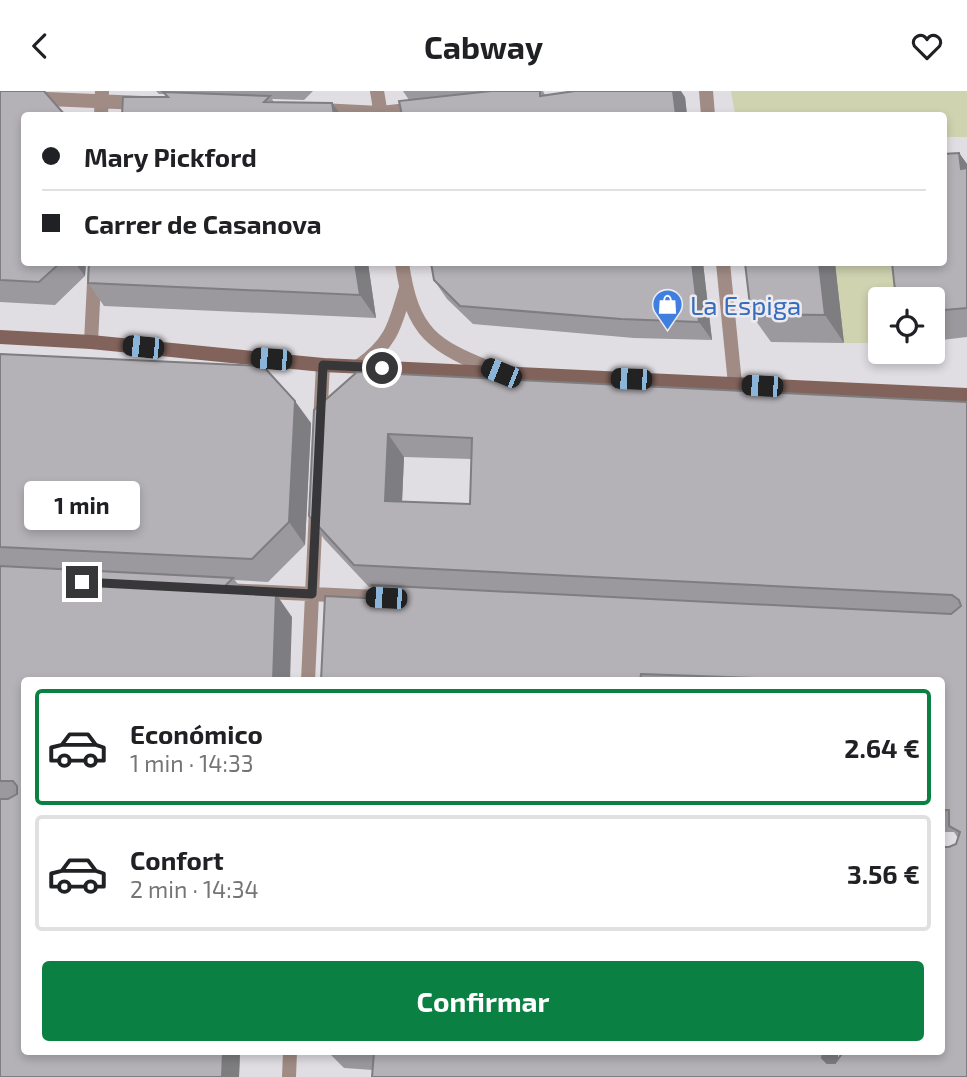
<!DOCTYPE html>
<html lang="es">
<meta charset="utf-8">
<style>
:root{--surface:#fff;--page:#f2f2f2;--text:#202124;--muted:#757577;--line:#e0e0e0;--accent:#0b8043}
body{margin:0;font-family:"Exo 2",sans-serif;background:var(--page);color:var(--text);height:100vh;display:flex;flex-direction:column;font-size:26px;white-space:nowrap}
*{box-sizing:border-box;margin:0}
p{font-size:23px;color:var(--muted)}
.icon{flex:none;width:38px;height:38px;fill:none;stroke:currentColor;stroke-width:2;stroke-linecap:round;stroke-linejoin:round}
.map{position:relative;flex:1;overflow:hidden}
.sheet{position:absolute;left:21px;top:586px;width:924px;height:378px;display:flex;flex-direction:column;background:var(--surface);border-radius:7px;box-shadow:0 4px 10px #0003}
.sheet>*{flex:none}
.guide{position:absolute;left:21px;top:21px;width:926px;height:154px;border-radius:7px;box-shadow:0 4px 10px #0003;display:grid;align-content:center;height:154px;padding:0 21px;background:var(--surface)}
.tools{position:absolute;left:868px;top:196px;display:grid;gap:14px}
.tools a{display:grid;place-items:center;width:77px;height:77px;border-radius:7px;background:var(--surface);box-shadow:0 4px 10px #0003;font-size:35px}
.end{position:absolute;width:32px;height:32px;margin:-16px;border:9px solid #373638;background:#fff;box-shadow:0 0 0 4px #fff}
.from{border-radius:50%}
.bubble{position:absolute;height:49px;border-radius:7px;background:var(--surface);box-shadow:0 4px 10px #0003;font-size:23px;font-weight:700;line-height:49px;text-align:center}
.car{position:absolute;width:21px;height:42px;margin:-21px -10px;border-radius:9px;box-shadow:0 0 5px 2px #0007;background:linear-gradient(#222 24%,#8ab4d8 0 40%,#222 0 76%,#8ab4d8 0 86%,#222 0)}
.guide b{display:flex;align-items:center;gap:24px;height:66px;font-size:26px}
.guide b+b{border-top:2px solid var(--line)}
.guide i{width:18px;height:18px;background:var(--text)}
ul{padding:12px 0 0;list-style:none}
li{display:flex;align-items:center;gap:21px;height:116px;margin:0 14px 10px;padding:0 7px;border:4px solid var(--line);border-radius:7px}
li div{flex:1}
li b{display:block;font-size:26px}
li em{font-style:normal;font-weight:700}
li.selected{border-color:var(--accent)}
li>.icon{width:63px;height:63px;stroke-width:1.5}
.action{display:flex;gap:14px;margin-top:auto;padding:14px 21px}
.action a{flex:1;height:80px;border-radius:7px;background:var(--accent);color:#fff;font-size:28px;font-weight:700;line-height:80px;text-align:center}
header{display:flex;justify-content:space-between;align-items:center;height:91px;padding:0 21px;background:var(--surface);font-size:32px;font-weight:700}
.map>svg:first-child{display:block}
.park{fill:#d0d3b0}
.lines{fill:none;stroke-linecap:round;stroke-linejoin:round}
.street{stroke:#a08b85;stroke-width:14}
.secondary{stroke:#81635b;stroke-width:14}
.wall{fill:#9b999d;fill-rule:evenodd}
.shaded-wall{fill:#7e7d80}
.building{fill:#b4b2b7;stroke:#7e7d80;stroke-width:2;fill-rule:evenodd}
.route{stroke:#373638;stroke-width:9}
.labels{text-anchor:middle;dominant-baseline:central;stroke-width:5;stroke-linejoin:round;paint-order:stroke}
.shop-label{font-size:26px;fill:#366cbe;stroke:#eeebf0;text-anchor:start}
</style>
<header><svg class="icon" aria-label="back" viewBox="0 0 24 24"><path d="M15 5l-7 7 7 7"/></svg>Cabway<svg class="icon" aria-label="heart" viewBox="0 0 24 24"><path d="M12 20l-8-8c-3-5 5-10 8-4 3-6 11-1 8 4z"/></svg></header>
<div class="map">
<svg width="967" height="986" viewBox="0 0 967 986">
<rect width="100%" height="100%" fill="#e1dee3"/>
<path class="park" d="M731 0H967V46H943V24H735Z
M835 172H912L913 208H880V252H844Z"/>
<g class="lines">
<path class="street" d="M377 0 381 24
M706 0 708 24
M0 6 142 12
M320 19 380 22 418 18
M101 24 102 0
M402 172C412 243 433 255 496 280
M723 172 735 293
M91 251 95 172
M359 275C392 252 395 234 406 197
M320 332 323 274
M224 499 399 507
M308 590 316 418
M289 986 290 961"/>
<path class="secondary" d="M0 246 91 251 323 274 967 304"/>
</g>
<path class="wall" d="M0 0 24 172H86L85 185 55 214 0 211Z
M156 0H313L304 9 272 8 274 11 167 6 165 3H159Z
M403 0H543L545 4 685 6 687 24H402L409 9Z
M959 62 967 73V246L933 250V208L943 172Z
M89 172H368L376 227 104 215 88 192Z
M431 172H703L712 249 634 247 473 233 447 208 434 189Z
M835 172 844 252 771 251 751 223Z
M0 263 311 332 305 454 268 491 235 489 243 501 292 526 24 590V961H240L239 986H0Z
M967 311V986L373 979 344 977 328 961H838V967L949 756 956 753 958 747 954 741H942V590H321L382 508 374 496H369L324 448 309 425 314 319ZM404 366 471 368 470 413 402 411Z"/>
<path class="shaded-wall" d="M673 0H681L685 6 687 24H676Z
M332 12 341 24H334Z
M959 62 967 73V86L961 78Z
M75 172H86L85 185Z
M355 172H368L376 227 360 204Z
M692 172H703L712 249 699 231Z
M819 172H835L844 252 825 224Z
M295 310 311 332 305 454 289 431Z
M388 343 404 366 401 433 385 410Z
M276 503 292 526 290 590H273Z
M223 961H240L239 986H222Z
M823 961H838V986L822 967Z"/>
<path class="building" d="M0 0H44L65 24H24V172H60L39 191 0 189Z
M491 0H540V5L575 0H673L676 24H402L399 10Z
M163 1 270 5 264 11 332 12 334 24H122L123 6H168Z
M959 62 961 78 967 77V217L933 220V208H896L892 172H943V63Z
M89 172H355L360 204 88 192Z
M431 172H692L699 231 621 228 460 215 434 189Z
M745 172H819L825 224 751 223Z
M0 263 263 275 295 310 289 431 252 468 0 456Z
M357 281 967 311V986H372L374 961H823L822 967 827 972H835L841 964V961H942V756H949L956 753 960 741 949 735V719H942V590H754V587L641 583 640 590H321L325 505 386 508 372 494 951 523 961 515 959 509 952 504 354 474 309 425 314 319ZM388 343 472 347 470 413 385 410Z
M0 475 233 487 221 499 276 503 273 590H24V961H223L222 986H0V708H8L17 703V695L13 690H0Z"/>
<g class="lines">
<path class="route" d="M82 491 312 503 323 274 382 277"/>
</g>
<defs>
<symbol id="shop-pin" viewBox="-11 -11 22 30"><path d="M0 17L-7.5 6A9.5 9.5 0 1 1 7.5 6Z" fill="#3f7fe0" stroke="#eeebf0"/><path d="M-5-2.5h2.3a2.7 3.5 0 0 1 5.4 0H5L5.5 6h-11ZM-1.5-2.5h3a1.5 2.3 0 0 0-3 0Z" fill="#fff"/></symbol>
</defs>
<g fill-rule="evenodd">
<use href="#shop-pin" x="650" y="196" width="35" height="47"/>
</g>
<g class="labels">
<g class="shop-label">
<text x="690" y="213">La Espiga</text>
</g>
</g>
</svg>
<div class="tools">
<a><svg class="icon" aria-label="locate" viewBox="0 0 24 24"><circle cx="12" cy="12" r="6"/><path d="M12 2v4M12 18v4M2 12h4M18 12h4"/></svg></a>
</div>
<i class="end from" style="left:382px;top:277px"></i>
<i class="end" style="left:82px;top:491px"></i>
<div class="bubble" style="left:24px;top:390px;width:116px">1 min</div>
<i class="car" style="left:143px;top:256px;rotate:276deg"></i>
<i class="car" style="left:271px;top:268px;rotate:275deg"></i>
<i class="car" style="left:501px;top:282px;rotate:292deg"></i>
<i class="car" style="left:631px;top:288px;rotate:272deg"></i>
<i class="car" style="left:762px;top:295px;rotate:273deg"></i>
<i class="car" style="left:386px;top:507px;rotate:273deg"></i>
<div class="guide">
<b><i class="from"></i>Mary Pickford</b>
<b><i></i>Carrer de Casanova</b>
</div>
<section class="sheet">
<ul>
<li class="selected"><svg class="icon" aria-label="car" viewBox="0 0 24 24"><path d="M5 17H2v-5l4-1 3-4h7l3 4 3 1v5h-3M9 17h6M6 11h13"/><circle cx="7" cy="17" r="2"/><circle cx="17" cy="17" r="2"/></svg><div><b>Económico</b><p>1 min · 14:33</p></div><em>2.64 €</em></li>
<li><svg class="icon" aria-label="car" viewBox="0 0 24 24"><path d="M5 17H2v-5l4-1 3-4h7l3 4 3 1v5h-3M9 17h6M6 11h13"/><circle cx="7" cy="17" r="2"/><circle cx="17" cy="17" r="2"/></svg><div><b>Confort</b><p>2 min · 14:34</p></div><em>3.56 €</em></li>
</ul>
<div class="action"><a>Confirmar</a></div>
</section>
</div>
